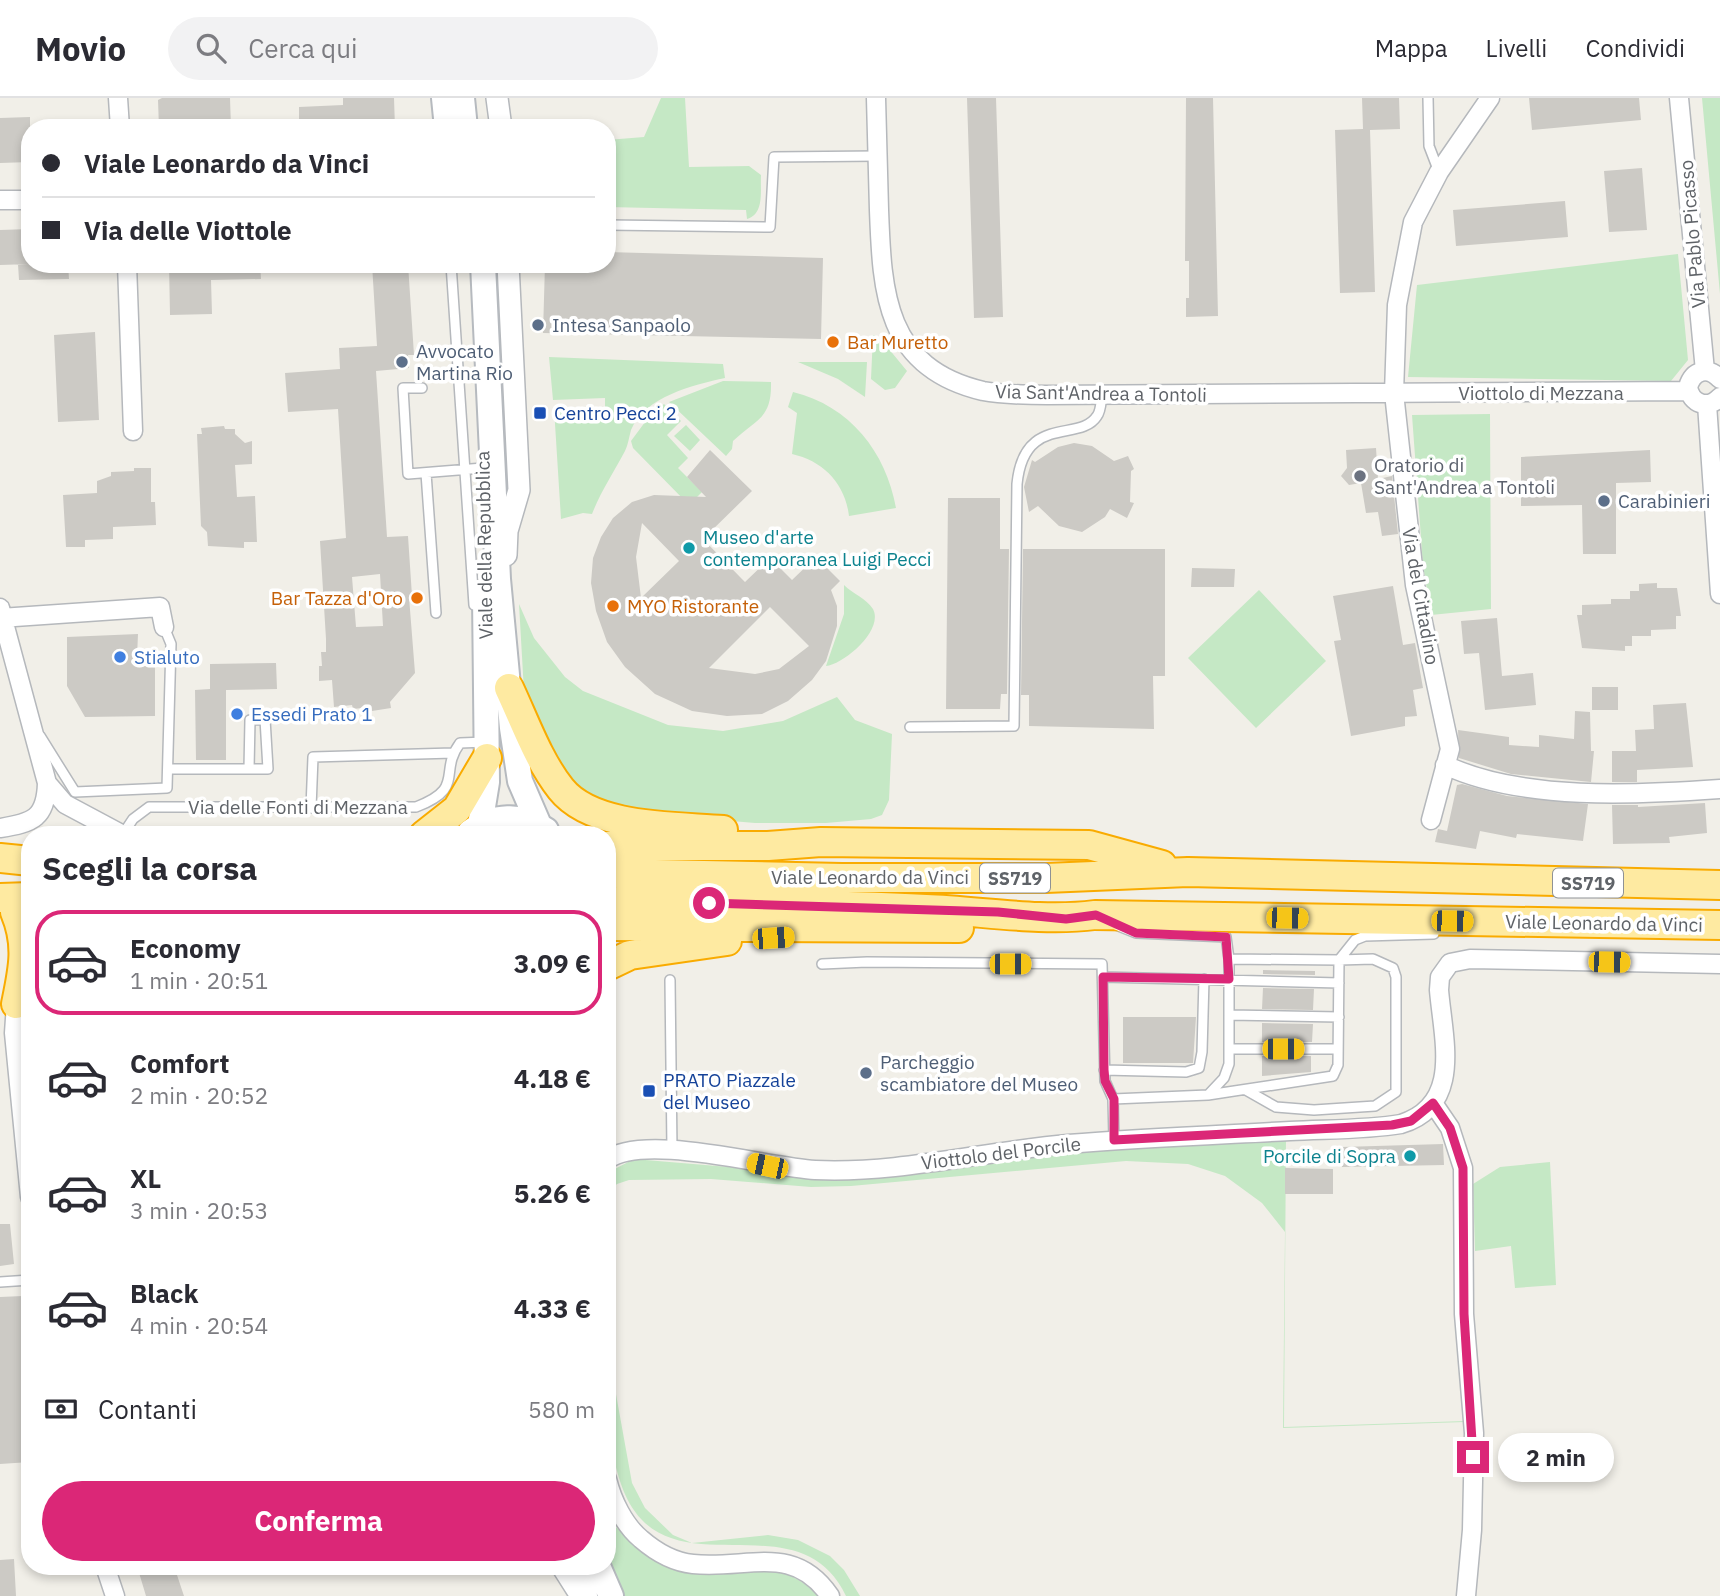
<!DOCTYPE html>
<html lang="it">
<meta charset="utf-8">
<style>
:root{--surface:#fff;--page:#f2f2f3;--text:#2b2b33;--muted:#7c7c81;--line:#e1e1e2;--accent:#db2777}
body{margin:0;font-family:"IBM Plex Sans",sans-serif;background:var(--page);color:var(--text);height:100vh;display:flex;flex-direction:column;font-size:26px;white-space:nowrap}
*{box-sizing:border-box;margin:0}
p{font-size:23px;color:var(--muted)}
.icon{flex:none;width:38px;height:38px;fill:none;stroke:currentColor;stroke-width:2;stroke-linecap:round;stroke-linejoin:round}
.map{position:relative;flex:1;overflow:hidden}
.panel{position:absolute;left:21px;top:728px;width:595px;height:749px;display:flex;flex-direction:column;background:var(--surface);border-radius:28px;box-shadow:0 4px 10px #0003}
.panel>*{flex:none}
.top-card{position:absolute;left:21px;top:21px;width:595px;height:154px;border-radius:28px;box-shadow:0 4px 10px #0003;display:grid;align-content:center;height:154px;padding:0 21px;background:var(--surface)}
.end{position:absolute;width:32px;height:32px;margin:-16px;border:9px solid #db2777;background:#fff;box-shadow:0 0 0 4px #fff}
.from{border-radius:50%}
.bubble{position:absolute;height:49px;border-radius:24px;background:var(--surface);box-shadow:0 4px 10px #0003;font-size:23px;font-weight:800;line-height:49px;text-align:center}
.car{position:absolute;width:21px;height:42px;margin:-21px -10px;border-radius:9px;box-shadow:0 0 5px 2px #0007;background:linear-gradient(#f5c518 24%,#345 0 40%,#f5c518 0 76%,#345 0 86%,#f5c518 0)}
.top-card b{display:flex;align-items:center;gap:24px;height:66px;font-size:26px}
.top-card b+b{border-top:2px solid var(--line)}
.top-card i{width:18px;height:18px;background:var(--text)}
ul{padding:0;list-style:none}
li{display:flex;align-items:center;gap:21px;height:105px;margin:0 14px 10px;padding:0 7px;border:4px solid transparent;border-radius:28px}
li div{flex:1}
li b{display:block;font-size:26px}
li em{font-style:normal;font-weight:800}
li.selected{border-color:var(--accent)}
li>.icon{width:63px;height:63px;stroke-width:1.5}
h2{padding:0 21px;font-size:32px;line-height:84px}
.pay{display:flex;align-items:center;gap:18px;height:77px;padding:0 21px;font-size:26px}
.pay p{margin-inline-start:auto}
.primary-button{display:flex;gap:14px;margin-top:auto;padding:14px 21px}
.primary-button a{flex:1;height:80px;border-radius:42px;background:var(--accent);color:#fff;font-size:28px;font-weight:800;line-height:80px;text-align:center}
header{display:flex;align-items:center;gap:42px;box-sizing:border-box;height:98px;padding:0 35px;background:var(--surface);border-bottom:2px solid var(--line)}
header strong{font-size:33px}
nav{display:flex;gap:38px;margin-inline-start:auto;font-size:24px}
.search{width:490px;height:63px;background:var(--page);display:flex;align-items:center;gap:18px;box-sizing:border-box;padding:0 24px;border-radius:38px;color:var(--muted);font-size:26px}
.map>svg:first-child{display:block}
.green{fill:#c5e8c5}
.building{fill:#cccac5;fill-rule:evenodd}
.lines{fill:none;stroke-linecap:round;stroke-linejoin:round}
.service-casing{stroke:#b5b8bc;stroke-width:12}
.minor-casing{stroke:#b5b8bc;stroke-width:21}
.tertiary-casing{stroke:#b5b8bc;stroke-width:24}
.secondary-casing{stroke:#b6babf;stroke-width:28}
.trunk-casing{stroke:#f9ab00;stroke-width:32}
.service{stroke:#fff;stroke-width:9}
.minor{stroke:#fff;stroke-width:18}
.tertiary{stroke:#fff;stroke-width:21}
.secondary{stroke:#fff;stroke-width:24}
.trunk{stroke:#feeaa1;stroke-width:28}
.route{stroke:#db2777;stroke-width:9}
.service-dot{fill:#5c6f8a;stroke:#fff;stroke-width:2.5}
.food-dot{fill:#e8710a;stroke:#fff;stroke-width:2.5}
.transit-dot{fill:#1a4fb4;stroke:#fff;stroke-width:2.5}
.worship-dot{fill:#6b7280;stroke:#fff;stroke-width:2.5}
.culture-dot{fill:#0f9aa8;stroke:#fff;stroke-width:2.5}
.shop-dot{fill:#3f7fe0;stroke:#fff;stroke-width:2.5}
.labels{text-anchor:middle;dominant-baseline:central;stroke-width:7;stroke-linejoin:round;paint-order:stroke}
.shield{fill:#fff;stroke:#8f9295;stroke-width:2}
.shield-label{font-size:18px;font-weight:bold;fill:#5f6368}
.street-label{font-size:19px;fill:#5f6368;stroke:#fff}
.service-label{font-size:19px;fill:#4e5e75;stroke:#fff;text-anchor:start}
.food-label{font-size:19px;fill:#c56008;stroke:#fff;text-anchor:start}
.transit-label{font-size:19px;fill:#164399;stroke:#fff;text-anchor:start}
.worship-label{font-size:19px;fill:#5b616d;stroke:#fff;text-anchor:start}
.culture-label{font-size:19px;fill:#0d838f;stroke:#fff;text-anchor:start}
.shop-label{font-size:19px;fill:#366cbe;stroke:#fff;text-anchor:start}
</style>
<header>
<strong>Movio</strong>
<div class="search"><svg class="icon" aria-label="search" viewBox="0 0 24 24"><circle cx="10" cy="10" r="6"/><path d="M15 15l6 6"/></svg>Cerca qui</div>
<nav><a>Mappa</a><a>Livelli</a><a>Condividi</a></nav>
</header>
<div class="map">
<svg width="1720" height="1498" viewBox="0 0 1720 1498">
<rect width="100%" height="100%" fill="#f1efe8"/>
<path class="green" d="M661 0H685L689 69 749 68 761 77C760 92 765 116 747 121L746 112 607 109V42L644 39Z
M1702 0H1720V196Z
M1678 156 1688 262 1671 283 1408 279 1417 187Z
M873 237 879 239 907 273 895 290 885 292 871 281Z
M549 259 723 266 725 280C694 287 645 298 631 332 629 339 628 347 625 353 614 374 601 393 592 416L583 415 561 421 554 310H605V300L553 302Z
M798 264H867L865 299 838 281Z
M723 283 771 284C772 321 756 321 733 343L732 351 726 358 669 304Z
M793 294C850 308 886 354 896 410L849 418C845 385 823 363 792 356L797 315 788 309Z
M664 306 681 323 667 337 688 360 678 370 702 394 689 407 633 350 631 343 651 316Z
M1490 316 1491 511 1431 517 1423 467 1412 317Z
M686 327 700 342 690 353 674 338Z
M844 487C853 496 866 500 873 511 884 532 844 566 826 568L844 516Z
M1259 492 1326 563 1256 630 1188 560Z
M519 506 534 540 565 579 583 593 668 627 723 633 783 623 837 599 855 622 892 636 889 702 882 717 871 721 826 725H755L613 713 573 694 525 611Z
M1286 1039 1284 1329 1465 1323 1468 1383 1465 1324 1283 1330 1285 1134 1262 1105 1225 1078 1188 1066 1126 1063 851 1088 811 1089 711 1081 629 1082 617 1086 607 1095V1075L634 1061 765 1072Z
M1550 1064 1556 1187 1515 1190 1511 1148 1475 1153 1473 1086 1500 1069Z
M607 1177 612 1274 632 1385 645 1410 673 1437 692 1445 768 1437 798 1442 830 1458 844 1472 860 1498H846C798 1397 668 1498 624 1394 598 1327 607 1248 607 1177Z
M607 1420C677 1498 764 1438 818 1498H622L607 1466Z"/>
<path class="building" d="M162 0H230L231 30H159L158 2Z
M343 0H394L395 30H299V9L343 7Z
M967 0H996L1003 219 974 220Z
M1186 0H1213L1218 218 1186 219V200H1189V163H1185Z
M1362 0H1399L1400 31 1370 32 1375 194 1340 195 1335 32 1363 31Z
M1529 0H1639L1641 22 1532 32Z
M30 19V64L0 65V20Z
M1642 70 1647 132 1609 134 1604 73Z
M1565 103 1568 139 1456 148 1453 112Z
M30 131V166L0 167V132Z
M607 154 823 160 821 241 543 235 545 166H607Z
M18 166H68L69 181 19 182Z
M169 166H260L261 181 211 182 212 216 170 217Z
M372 166H408L414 257H408L409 270 376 273 387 439 408 438 412 498 409 499 415 575 390 604 391 610 372 613 371 609 353 611 352 607 334 609 332 582 319 583V568H322L321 554H326V541L320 443 346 440 338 311 288 314 285 275 340 271 339 250 377 248ZM380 476 383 528 356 529 352 479Z
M95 234 99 322 58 324 54 237Z
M224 328 225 331H235V336L245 345 252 343V366L235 367 237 399 255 398 257 444H244V450L208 448 207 434 201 428 197 336H202L201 330Z
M1074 345 1092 348 1114 363 1128 358 1134 371 1131 373 1130 404 1134 405 1127 420 1110 411 1105 419 1082 434 1059 428 1038 408 1029 414 1024 389 1032 362 1035 364 1058 349Z
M1376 350 1378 381 1392 378 1398 436 1382 438 1378 414 1366 415 1361 385 1349 387 1341 378 1347 370 1346 352Z
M710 352 752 393 703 441 740 479 745 484 770 460 792 482 816 459 840 483 831 492 837 508V528L826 563 812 582 788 603 762 616 727 618 692 613 655 596 625 569 607 544 596 513 591 485 593 460 601 439 613 420 632 404 654 397 706 399 687 379ZM642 425 679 463 641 500 636 459ZM770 509 809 548 779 571 755 576 709 570Z
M1650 352 1651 384 1616 385V456H1583L1582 407 1521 408V359Z
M134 370H151V404H155L156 427 113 429V441L85 442V449H66L63 397 97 395V383L111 378V374L134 373Z
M948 400H1000V451H1009L1007 596H1001L1000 611H946Z
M1023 451H1165V578H1153L1154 631 1029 628V597H1021Z
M1192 470 1235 471 1234 489H1191Z
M1657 485V490H1677L1681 518H1676V531L1651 532V538H1632V548H1625V553L1582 550 1577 517H1582V507L1611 506V501H1630V493H1639V486Z
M1393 488 1403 547 1415 545 1423 590 1413 592 1417 618 1405 619V628L1351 638 1334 543 1341 542 1333 498Z
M1497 520 1502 578 1533 575 1536 607 1485 612 1479 555 1464 556 1461 523Z
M138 536 137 559H155V618L85 619 67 588V539Z
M276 565 277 591 226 592V662H196L195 592 210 591V566Z
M1592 589H1618V612H1592Z
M1686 605 1693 669 1637 672V684H1612V653H1636L1635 632 1654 631 1653 607Z
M1575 613 1590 614 1591 653H1594L1591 684 1511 676 1459 660 1458 632 1509 639V647L1539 649V637L1574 641Z
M1462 686 1507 698 1588 706 1583 743 1517 736 1516 740 1480 733 1476 751 1435 744 1438 731 1447 733 1457 687Z
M1705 705 1707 735 1669 739 1670 745 1613 746 1612 707H1638V709Z
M1263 872 1315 873V877L1263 876Z
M1263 890 1314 891 1313 912 1262 911Z
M1123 919H1196L1193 965H1123Z
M1262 925 1313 926 1312 944H1262Z
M1262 958H1311V974L1262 978Z
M1443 1046 1444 1067 1342 1069V1049Z
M1285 1070 1333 1071V1096H1285Z
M0 1126H10L14 1166 0 1168Z
M23 1198 30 1364 0 1366V1199Z
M14 1461 16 1498H0V1462Z
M137 1468H174L184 1498H146Z"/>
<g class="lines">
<defs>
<path id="service" d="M1428 0 1429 48 1439 74
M607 127 770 129 774 59 878 58
M451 166 474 507
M422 290H403L408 376 483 370
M426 375 436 515
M910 629 1014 628 1017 386C1024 315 1080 345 1097 318 1101 313 1101 303 1102 297
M40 638 75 694 167 690 171 546 164 529
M168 671H268L265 621 250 622 249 671
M311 710 313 659 453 655
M123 736 133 721 149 709H416C466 690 438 675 460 645L486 644
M1116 827 1136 835 1226 839 1229 861V966L1224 980 1208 997
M1229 861 1339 862 1355 842 1365 838 1434 836
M822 866 867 864 1102 866 1105 983 1113 1001 1114 1042
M1103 879 1339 885
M670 882 672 1052
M1229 917 1339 919
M1229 951H1338
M1104 972 1186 974 1199 970 1202 954 1204 881
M1113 1001 1208 997 1333 978 1338 967 1339 862 1373 861 1393 870 1396 879V994L1375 1008 1314 1012 1276 1009 1246 992
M0 1184 30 1182
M555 1468 574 1498"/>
<path id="minor" d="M118 0 120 30
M876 0C877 37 878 75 879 112 882 195 885 270 983 293 1004 297 1026 297 1047 297L1688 293
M1679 0 1705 273
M0 102H30
M127 166 133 333
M1720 281C1708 268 1693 272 1688 289 1691 306 1708 312 1720 299
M1707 306 1720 496
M0 510 47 685 65 706 123 737
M0 520 160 509 164 529
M1445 667C1522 703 1636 697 1720 691
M1431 722 1450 651 1415 487 1394 295 1397 207 1413 124 1439 74 1490 0
M0 730C33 725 46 720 47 685
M24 902 16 906 14 935 30 1099
M1433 1005 1450 1030 1463 1070 1464 1216 1474 1335 1472 1432 1466 1498
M607 1062C643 1034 766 1069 815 1072 899 1076 984 1053 1068 1046 1142 1040 1216 1037 1290 1033 1327 1031 1365 1032 1401 1026 1463 1007 1443 941 1439 892L1440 879 1450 865 1470 861 1720 866
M607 1381C612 1402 624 1427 641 1441 656 1454 673 1464 693 1466 747 1472 793 1444 830 1498
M105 1468 115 1498"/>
<path id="tertiary" d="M497 0 501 30
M506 457 507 433 519 392 508 166"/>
<path id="secondary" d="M444 0 447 30
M462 0 465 30
M483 166 498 481 512 630 520 683 539 727
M480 727 487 684 485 498
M470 734C493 717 522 715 546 732
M574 1468 585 1498
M598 1468 611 1498"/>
<path id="trunk" d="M509 590C525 624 538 662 561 691 593 731 676 728 723 732
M424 737 457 711 487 660
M607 748H768L821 744 1089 747 1162 767
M0 760 30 763
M607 775 842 780H1046L1188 774 1720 787
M0 800 30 799
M607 803C714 805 820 806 926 811 981 813 1041 824 1095 817L1720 827
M15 814C29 847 23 872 16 906
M607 828 959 830
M607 868 630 857 727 843"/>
</defs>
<use href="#service" class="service-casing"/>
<use href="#minor" class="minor-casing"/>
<use href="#tertiary" class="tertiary-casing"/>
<use href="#secondary" class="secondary-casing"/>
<use href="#trunk" class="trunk-casing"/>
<use href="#service" class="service"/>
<use href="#minor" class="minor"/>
<use href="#tertiary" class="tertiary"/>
<use href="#secondary" class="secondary"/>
<use href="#trunk" class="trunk"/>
</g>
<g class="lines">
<path class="route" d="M709 805 998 814 1066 821 1096 817 1136 835 1226 839 1229 881 1103 879 1104 972 1105 983 1114 1001V1042L1392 1027 1411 1023 1433 1005 1450 1030 1463 1070 1464 1216 1473 1359"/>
</g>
<g class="service-dot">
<circle cx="538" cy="227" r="7"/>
<circle cx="402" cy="264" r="7"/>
<circle cx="1604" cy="403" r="7"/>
<circle cx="866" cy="975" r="7"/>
</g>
<g class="food-dot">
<circle cx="833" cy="244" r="7"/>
<circle cx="417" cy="500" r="7"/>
<circle cx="613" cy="508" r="7"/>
</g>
<g class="transit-dot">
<rect x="533" y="308" width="14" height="14" rx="3.5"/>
<rect x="642" y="986" width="14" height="14" rx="3.5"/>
</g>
<circle class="worship-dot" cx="1360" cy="378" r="7"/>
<g class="culture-dot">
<circle cx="689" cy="450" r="7"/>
<circle cx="1410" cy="1058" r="7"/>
</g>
<g class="shop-dot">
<circle cx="120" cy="559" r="7"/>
<circle cx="237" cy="616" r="7"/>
</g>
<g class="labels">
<g class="shield">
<rect x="980" y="765.5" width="70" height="29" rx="5"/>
<rect x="1553" y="770.5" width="70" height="29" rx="5"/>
</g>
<g class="shield-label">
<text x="1015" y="780">SS719</text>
<text x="1588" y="785">SS719</text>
</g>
<g class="street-label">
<text transform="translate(1692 136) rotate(-95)">Via Pablo Picasso</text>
<text transform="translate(1101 295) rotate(1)">Via Sant'Andrea a Tontoli</text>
<text x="1541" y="295">Viottolo di Mezzana</text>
<text transform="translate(484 447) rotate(-91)">Viale della Repubblica</text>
<text transform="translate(1421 498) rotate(80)">Via del Cittadino</text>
<text x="298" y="709">Via delle Fonti di Mezzana</text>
<text x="870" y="779">Viale Leonardo da Vinci</text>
<text transform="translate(1604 825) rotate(1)">Viale Leonardo da Vinci</text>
<text transform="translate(1001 1055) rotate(-7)">Viottolo del Porcile</text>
</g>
<g class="service-label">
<text x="552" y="227">Intesa Sanpaolo</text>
<text x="416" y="253">Avvocato<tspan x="416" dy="22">Martina Rio</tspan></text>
<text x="1618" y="403">Carabinieri</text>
<text x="880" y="964">Parcheggio<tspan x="880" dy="22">scambiatore del Museo</tspan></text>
</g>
<g class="food-label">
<text x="847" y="244">Bar Muretto</text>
<text x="403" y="500" text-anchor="end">Bar Tazza d'Oro</text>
<text x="627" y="508">MYO Ristorante</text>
</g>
<g class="transit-label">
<text x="554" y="315">Centro Pecci 2</text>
<text x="663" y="982">PRATO Piazzale<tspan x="663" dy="22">del Museo</tspan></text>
</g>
<g class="worship-label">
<text x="1374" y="367">Oratorio di<tspan x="1374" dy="22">Sant'Andrea a Tontoli</tspan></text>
</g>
<g class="culture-label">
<text x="703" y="439">Museo d'arte<tspan x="703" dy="22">contemporanea Luigi Pecci</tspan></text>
<text x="1396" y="1058" text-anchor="end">Porcile di Sopra</text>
</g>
<g class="shop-label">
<text x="134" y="559">Stialuto</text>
<text x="251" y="616">Essedi Prato 1</text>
</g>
</g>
</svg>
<i class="end from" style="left:709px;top:805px"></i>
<i class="end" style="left:1473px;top:1359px"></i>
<div class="bubble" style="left:1498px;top:1335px;width:116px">2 min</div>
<i class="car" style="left:1287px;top:820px;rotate:91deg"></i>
<i class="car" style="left:1452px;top:823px;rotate:91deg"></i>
<i class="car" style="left:773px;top:840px;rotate:86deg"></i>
<i class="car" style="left:1609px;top:864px;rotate:91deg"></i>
<i class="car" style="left:1010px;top:866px;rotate:90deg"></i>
<i class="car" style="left:1283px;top:951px;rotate:90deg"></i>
<i class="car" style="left:767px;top:1068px;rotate:282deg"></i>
<div class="top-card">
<b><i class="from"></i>Viale Leonardo da Vinci</b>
<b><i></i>Via delle Viottole</b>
</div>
<section class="panel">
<h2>Scegli la corsa</h2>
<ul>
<li class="selected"><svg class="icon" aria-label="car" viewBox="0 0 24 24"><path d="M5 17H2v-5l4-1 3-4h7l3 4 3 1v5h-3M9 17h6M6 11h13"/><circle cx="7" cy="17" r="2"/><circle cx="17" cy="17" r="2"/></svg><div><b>Economy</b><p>1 min · 20:51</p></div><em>3.09 €</em></li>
<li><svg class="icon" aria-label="car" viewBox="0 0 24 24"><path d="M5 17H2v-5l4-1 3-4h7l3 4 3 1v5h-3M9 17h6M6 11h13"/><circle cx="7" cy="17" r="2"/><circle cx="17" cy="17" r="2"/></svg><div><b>Comfort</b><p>2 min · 20:52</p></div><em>4.18 €</em></li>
<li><svg class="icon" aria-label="car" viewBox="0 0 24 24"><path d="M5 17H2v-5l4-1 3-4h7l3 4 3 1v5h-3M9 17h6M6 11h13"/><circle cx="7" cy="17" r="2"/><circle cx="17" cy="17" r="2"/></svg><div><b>XL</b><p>3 min · 20:53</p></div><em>5.26 €</em></li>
<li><svg class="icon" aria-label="car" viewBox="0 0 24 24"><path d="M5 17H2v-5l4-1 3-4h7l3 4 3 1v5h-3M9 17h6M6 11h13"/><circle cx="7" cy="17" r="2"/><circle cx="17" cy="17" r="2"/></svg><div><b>Black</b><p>4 min · 20:54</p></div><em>4.33 €</em></li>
</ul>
<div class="pay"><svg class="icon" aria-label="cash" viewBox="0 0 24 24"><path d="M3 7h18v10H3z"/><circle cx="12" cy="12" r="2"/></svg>Contanti<p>580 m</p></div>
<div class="primary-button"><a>Conferma</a></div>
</section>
</div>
